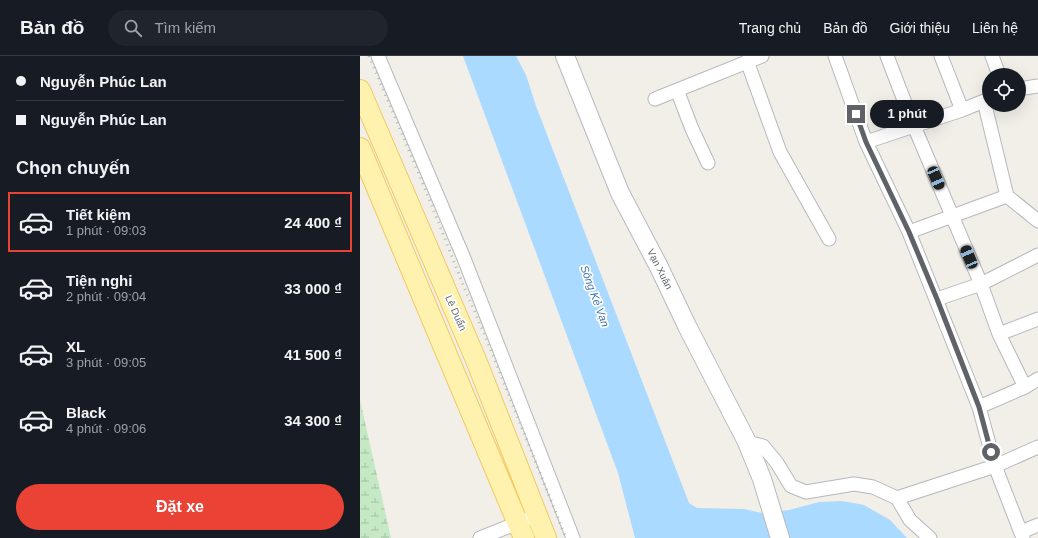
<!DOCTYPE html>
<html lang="vi">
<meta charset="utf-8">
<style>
:root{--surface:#171b24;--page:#20242c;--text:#f1f3f6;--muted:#9ea1a6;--line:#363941;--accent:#ea4335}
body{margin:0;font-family:Arial,sans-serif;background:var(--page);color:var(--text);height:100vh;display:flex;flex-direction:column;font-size:15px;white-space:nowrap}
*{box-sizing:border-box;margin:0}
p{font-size:13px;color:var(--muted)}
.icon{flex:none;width:22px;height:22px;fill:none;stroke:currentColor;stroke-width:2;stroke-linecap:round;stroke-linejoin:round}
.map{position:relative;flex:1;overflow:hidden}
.drawer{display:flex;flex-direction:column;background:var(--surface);width:360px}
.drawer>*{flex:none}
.hud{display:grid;align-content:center;height:88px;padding:0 16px;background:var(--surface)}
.buttons{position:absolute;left:622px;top:12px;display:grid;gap:8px}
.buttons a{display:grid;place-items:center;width:44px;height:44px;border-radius:50%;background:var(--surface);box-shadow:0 4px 16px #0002;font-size:20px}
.end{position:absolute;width:18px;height:18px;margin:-9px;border:5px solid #5f6368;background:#fff;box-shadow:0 0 0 2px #fff}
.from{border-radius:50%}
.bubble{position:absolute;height:28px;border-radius:14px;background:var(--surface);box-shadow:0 4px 16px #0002;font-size:13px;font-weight:700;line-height:28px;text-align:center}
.car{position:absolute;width:12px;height:24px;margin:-12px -6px;border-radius:5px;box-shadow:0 0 3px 1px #0007;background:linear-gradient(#222 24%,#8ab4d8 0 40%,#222 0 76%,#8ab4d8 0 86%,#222 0)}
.hud b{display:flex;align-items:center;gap:14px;height:38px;font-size:15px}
.hud b+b{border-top:1px solid var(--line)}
.hud i{width:10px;height:10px;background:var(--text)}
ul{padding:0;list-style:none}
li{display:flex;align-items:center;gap:12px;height:60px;margin:0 8px 6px;padding:0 8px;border:2px solid transparent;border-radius:0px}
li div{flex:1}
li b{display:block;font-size:15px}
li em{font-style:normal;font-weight:700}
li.on{border-color:var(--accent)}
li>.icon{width:36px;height:36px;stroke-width:1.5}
h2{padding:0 16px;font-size:18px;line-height:48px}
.action{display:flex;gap:8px;margin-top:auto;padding:8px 16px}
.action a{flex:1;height:46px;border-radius:24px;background:var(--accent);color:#fff;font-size:16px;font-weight:700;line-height:46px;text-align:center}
header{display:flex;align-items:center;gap:24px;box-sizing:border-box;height:56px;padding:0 20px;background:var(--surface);border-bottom:1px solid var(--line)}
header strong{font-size:19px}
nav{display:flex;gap:22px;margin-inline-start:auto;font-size:14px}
.search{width:280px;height:36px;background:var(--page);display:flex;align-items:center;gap:10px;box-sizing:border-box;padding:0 14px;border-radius:22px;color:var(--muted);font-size:15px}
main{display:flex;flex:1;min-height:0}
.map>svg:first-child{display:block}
.wetland{fill:url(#wetland-marsh)}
.water{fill:#aadaff}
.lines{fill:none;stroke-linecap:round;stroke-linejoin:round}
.street-casing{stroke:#b5b8bc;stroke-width:15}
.secondary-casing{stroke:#b6babf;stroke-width:20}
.primary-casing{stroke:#f2c960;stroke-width:22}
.street{stroke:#fff;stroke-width:13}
.secondary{stroke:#fff;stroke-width:18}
.primary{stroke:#fff2af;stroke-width:20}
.rail{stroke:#b6b7b8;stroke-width:3;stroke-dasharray:1 5;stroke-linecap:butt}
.route{stroke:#5f6368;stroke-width:5}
.labels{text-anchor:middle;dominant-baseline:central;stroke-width:3.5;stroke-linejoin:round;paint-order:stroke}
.street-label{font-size:10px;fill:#5f6368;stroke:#fff}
.water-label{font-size:11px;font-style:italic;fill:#4174aa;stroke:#fff}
</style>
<header>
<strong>Bản đồ</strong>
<div class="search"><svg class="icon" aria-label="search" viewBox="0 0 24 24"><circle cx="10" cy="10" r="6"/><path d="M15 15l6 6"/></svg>Tìm kiếm</div>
<nav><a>Trang chủ</a><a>Bản đồ</a><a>Giới thiệu</a><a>Liên hệ</a></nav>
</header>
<main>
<section class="drawer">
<div class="hud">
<b><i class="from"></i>Nguyễn Phúc Lan</b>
<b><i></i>Nguyễn Phúc Lan</b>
</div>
<h2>Chọn chuyến</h2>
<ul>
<li class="on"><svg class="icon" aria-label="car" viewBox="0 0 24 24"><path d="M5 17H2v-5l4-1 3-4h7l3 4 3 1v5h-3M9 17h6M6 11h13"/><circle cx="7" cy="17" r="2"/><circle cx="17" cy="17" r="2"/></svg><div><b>Tiết kiệm</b><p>1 phút · 09:03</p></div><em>24 400 ₫</em></li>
<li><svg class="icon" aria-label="car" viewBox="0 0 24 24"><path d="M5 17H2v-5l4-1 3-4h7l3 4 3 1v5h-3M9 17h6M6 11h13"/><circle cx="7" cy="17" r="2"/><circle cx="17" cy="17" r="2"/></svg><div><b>Tiện nghi</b><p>2 phút · 09:04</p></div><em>33 000 ₫</em></li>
<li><svg class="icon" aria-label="car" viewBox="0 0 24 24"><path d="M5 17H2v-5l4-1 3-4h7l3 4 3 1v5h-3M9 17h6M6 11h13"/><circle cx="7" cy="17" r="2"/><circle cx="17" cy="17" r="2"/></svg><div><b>XL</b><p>3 phút · 09:05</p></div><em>41 500 ₫</em></li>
<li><svg class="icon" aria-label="car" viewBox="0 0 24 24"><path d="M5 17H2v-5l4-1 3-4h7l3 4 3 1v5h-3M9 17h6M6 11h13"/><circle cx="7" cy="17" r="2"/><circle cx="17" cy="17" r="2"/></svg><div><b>Black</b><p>4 phút · 09:06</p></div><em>34 300 ₫</em></li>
</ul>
<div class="action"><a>Đặt xe</a></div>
</section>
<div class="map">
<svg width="678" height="482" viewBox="0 0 678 482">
<defs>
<pattern id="wetland-marsh" width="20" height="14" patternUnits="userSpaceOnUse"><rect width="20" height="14" fill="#c5e8c5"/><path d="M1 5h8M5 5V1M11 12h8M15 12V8" fill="none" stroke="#a3c0a4"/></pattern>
</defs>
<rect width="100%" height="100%" fill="#f1efe8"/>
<path class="wetland" d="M0 344 31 482H0Z"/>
<path class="water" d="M103 0H156L166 19 176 50 329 447 337 452 384 453 402 457 429 454 459 446 482 445 504 449 530 464 547 482H275L258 417Z"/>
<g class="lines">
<defs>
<path id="street" d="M18 0 103 200 213 482
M475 0 506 86 549 176 619 351 635 410 663 482
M527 0 554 70 621 228 639 278 665 331
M581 0 602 54
M632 0 639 19
M387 5 420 96 469 183
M659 33 678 30
M317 34 332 73 348 107
M295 43 402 0
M624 45 647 140 678 165
M506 86 602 54 629 43
M549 176 647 140
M577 243 621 228 678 199
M639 278 678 263
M619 351 665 331 678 323
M387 386 403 390 417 407 431 430 446 436 494 428 513 431 537 442 550 464 570 482
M537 442 635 410 678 391
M661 476 678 469
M120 482 165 464"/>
<path id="secondary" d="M205 0 260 137 299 211 327 270 387 386 402 423 420 482"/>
<path id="primary" d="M0 34 116 304 186 482
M0 92 164 482"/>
</defs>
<use href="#street" class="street-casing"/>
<use href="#secondary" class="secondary-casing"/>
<use href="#primary" class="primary-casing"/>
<use href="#street" class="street"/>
<use href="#secondary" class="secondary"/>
<use href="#primary" class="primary"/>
<path class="rail" d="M9 0 62 125 104 231 126 282 206 482"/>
</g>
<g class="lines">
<path class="route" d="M496 58 506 86 549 176 577 243 619 351 631 396"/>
</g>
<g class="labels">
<g class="street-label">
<text transform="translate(300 213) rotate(63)">Vạn Xuân</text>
<text transform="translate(96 257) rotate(66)">Lê Duẩn</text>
</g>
<g class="water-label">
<text transform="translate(235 240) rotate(70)">Sông Kẻ Vạn</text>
</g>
</g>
</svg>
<div class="buttons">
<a><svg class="icon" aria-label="locate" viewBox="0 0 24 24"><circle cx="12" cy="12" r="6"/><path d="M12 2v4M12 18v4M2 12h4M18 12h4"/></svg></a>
</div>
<i class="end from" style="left:631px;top:396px"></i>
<i class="end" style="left:496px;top:58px"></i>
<div class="bubble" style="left:510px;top:44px;width:74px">1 phút</div>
<i class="car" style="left:576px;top:122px;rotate:157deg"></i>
<i class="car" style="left:609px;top:201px;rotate:337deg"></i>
</div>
</main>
